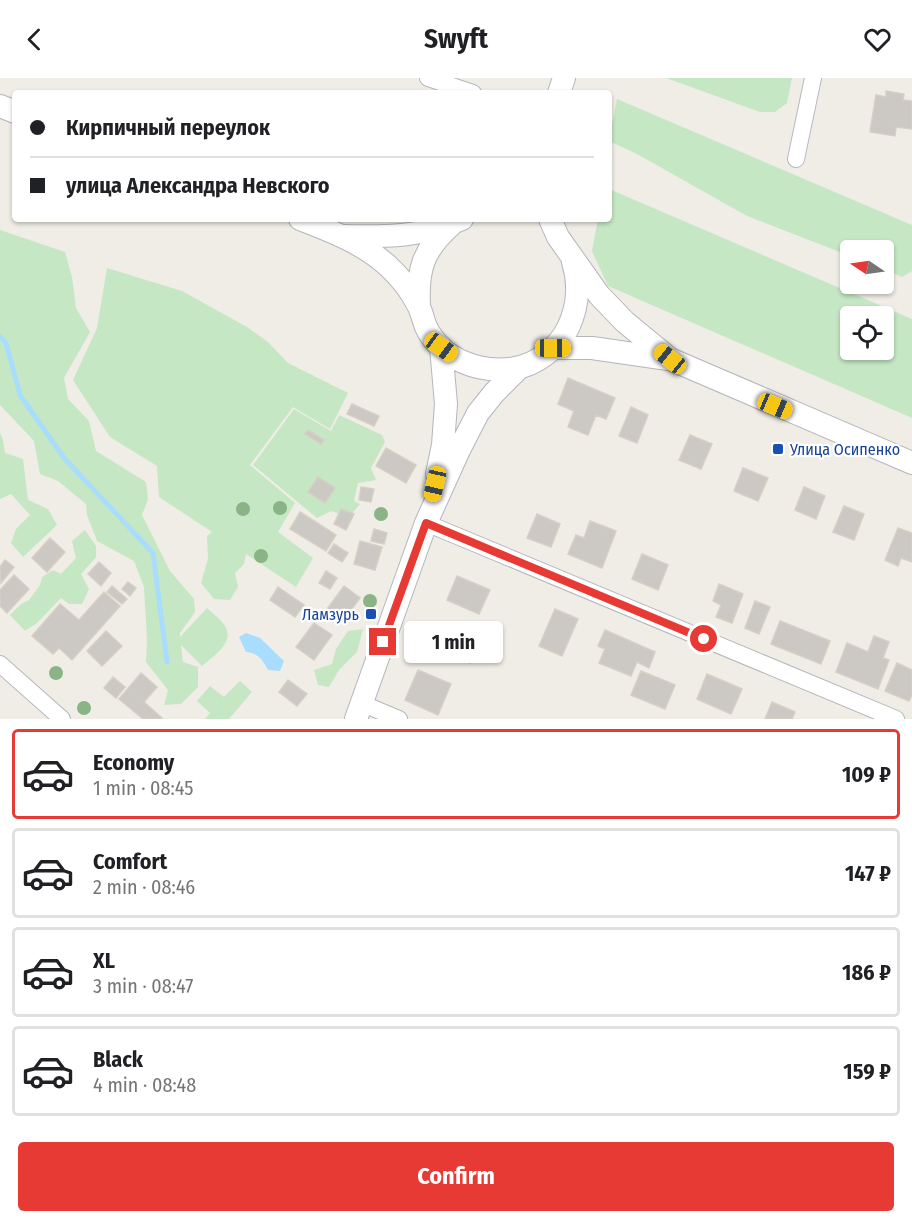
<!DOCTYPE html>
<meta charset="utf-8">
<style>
:root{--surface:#fff;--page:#f2f2f2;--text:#202124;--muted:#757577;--line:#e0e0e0;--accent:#e83a34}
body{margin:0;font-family:"Fira Sans Condensed",sans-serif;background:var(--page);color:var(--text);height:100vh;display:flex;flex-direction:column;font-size:22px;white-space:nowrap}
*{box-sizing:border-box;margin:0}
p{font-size:20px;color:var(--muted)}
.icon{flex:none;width:33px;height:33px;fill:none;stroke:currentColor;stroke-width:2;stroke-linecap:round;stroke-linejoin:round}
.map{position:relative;height:641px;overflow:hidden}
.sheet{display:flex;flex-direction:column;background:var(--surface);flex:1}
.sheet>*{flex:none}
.guide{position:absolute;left:12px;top:12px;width:600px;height:132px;border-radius:6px;box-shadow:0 2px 4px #0004;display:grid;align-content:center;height:132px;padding:0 18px;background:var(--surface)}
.needle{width:39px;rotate:283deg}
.fabs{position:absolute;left:840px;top:162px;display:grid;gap:12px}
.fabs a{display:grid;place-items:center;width:54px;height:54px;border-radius:6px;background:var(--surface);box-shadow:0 2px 4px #0004;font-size:30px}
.end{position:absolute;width:27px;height:27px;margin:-14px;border:8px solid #e83a34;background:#fff;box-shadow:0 0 0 3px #fff}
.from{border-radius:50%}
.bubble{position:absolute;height:42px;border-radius:6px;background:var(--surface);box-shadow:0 2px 4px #0004;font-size:20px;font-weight:700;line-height:42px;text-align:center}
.car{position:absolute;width:18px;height:36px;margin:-18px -9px;border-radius:8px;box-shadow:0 0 4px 2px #0007;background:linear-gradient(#f5c518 24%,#345 0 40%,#f5c518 0 76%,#345 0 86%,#f5c518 0)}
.guide b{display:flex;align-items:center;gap:21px;height:57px;font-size:22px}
.guide b+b{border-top:2px solid var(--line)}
.guide i{width:15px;height:15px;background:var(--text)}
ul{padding:10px 0 0;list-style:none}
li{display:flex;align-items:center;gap:18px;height:90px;margin:0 12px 9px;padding:0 6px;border:3px solid var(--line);border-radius:6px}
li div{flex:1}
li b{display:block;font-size:22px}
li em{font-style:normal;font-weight:700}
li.selected{border-color:var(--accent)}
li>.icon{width:54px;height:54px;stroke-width:1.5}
.primary-button{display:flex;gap:12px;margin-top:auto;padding:12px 18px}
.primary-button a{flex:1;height:69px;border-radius:6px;background:var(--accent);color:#fff;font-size:24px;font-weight:700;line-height:69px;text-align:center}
header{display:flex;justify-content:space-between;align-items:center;height:78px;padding:0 18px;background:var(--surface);font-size:27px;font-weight:700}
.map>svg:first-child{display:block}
.green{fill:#c5e7c3;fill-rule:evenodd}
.water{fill:#a8ddfe}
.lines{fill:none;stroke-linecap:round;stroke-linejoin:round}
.stream{stroke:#a8ddfe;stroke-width:5}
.building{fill:#ccc8c3;stroke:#d5cfc5;stroke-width:1.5}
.minor-casing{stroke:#b4b7bb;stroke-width:18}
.secondary-casing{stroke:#b3b6bb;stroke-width:24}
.minor{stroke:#fff;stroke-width:16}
.secondary{stroke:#fff;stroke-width:22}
.tree{fill:#8ab485}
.route{stroke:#e83a34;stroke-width:8}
.transit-dot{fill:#1a4fb4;stroke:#fff;stroke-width:2}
.labels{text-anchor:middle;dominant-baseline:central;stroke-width:4.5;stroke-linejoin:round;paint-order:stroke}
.transit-label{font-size:16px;fill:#164399;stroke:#fff;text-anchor:start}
</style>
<header><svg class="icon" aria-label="back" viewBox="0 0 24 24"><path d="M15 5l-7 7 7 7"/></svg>Swyft<svg class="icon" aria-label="heart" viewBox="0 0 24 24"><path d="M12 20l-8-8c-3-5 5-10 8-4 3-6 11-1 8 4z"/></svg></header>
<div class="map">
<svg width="912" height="641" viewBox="0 0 912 641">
<rect width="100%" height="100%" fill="#f0ede6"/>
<path class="green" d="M666 0H792L787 25 775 34H760Z
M617 21 912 147V193L902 199 884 191V172H850V178L747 138 637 76 609 63Z
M609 111 912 241V340L608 208 592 173 598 141H609ZM850 238H884V272H850Z
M0 152 65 174 72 199 76 230 90 254 64 300 68 321 89 343 96 373 146 404 148 421 142 437 170 493 194 521 195 534 180 555V559L207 530C212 535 221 541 225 548 235 565 213 578 202 588L181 567 183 584 198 589V609L181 626 164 627 168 612 146 584 147 562 144 509 134 483 97 463 87 437 86 426 58 403 40 396 34 363 0 327Z
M107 190 182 213 247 249 268 264 288 285 348 315 330 351 293 329 250 387 295 425 278 454 313 480 296 509 246 476 244 486 235 495 238 509 230 522 214 521 201 505 208 481 207 458 212 454 159 419 157 388 110 359 73 302 97 250Z
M294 331 331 353 339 337 382 357 385 364 371 390 376 402 358 405 354 423 360 426 349 439 331 433 317 440 253 387Z
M0 355 3 362 5 375 23 381 28 422 48 431 57 447 23 479 11 465 16 451 30 437 11 416 0 421Z
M85 452 96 468V479L81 496 89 511 82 526H69L61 520 37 545 25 553 10 537 21 526 29 522 40 507 42 499 53 492 61 496 76 480 72 463Z
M363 551 357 574 339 592 329 609 318 607 314 592 332 586 336 571 348 553Z
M240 603 252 614 229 641H205L210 635 197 623 210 608 224 619Z"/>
<path class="water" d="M246 555 260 560 284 583 280 593 268 592C262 581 258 575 246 574L239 559Z"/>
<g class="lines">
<path class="stream" d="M0 259 6 265 20 317 64 380 153 475 167 584"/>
</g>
<path class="building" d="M886 13 904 16 903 22 912 23V51L896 49 895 58 870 54 876 17 886 19Z
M568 300 615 320 606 341 596 337 588 357 568 349 574 333 558 326Z
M352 326 379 338 374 348 347 336Z
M631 329 648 337 637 365 619 358Z
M308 352 324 362 321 366 305 356Z
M690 357 712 366 701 391 679 382Z
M386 370 416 387 406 405 376 388Z
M743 390 768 400 758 423 734 413Z
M318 399 335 410 325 425 308 414Z
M361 409 374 411 371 424 359 422Z
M804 409 825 418 816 441 795 432Z
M844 428 864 436 854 462 833 454Z
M341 431 354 436 346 452 334 446Z
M300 434 336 457 326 473 290 451Z
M537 436 560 446 551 469 527 460Z
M590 443 616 453 602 490 568 476 576 457 584 460Z
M898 450 912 455V484L901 480 898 488 885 482Z
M374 451 387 455 384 466 371 463Z
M50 460 65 474 47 494 32 480Z
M360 463 382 469 375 492 354 486Z
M334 466 348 475 342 484 328 475Z
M642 476 668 487 658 512 632 501Z
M5 482 14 489 1 505 0 489Z
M99 484 111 495 101 508 88 496Z
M326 493 337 500 330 511 319 505Z
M14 497 29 511 7 535 0 528V512Z
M457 498 490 512 479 536 447 522Z
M128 504 136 510 130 518 122 511Z
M719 506 743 516 732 545 716 539 721 527 713 523Z
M112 508 127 521 122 526 107 514Z
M344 508 360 520 343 543 327 531Z
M278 509 304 527 295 539 270 522Z
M104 514 120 528 72 582 59 570 53 576 32 558 60 526 79 542Z
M755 523 770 529 759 556 745 550Z
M555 531 578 541 562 578 539 568Z
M780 543 830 563 821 586 771 566Z
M314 545 332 557 314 582 296 569Z
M446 550 478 561 470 585 438 574Z
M605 552 655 574 649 590 637 584 631 598 599 585 605 571 598 568Z
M106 553 122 568 102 588 87 573Z
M874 558 889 564 883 580 889 582 878 611 836 594 847 565 868 574Z
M897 585 912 592V617L909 623 885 613Z
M418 592 451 606 438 637 405 622Z
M641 593 675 607 665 631 631 617Z
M141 595 157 609 144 624 162 640 161 641H143L119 621Z
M707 596 742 611 731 636 697 621Z
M113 599 125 609 116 620 104 610Z
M288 602 307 616 297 628 279 614Z
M772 624 795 634 792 641H765Z"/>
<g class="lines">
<defs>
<path id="minor" d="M428 0 473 15
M796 81 813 0
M426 445 896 641
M0 586 62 641
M361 625 399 641"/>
<path id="secondary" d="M559 15 564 0
M0 28 15 34
M300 141C331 153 363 165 388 188 400 199 411 213 418 227 422 234 423 242 426 249 442 282 480 296 515 290 536 287 558 270 568 250 578 229 580 207 573 184
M550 141 558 159 599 217 625 244 670 281 912 385
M344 158C387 159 422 159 462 141
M419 228C417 192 423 172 450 148
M553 270H592L668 281
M437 396 443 367 446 326 441 269
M356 641 426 445 459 372 478 335 494 315 520 289"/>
</defs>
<use href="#minor" class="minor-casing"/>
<use href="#secondary" class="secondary-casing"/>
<use href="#minor" class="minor"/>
<use href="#secondary" class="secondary"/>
</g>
<g class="tree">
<circle cx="280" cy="430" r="7"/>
<circle cx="243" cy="431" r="7"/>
<circle cx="381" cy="436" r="7"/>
<circle cx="261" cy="478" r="7"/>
<circle cx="370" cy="523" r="7"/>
<circle cx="56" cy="595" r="7"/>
<circle cx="84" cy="630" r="7"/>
</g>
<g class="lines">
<path class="route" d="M383 564 426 445 704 561"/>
</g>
<g class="transit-dot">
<rect x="772" y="365" width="12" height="12" rx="3"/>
<rect x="365" y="530" width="12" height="12" rx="3"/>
</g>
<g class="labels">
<g class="transit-label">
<text x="790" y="371">Улица Осипенко</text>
<text x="359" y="536" text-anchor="end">Ламзурь</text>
</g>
</g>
</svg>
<div class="fabs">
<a><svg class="needle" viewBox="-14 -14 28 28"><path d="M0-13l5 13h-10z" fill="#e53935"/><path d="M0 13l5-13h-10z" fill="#757577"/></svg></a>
<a><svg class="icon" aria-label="locate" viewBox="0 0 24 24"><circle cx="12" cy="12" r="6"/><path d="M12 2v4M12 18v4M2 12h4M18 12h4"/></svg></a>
</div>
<i class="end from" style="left:704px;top:561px"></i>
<i class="end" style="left:383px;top:564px"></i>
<div class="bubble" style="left:404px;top:543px;width:99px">1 min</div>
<i class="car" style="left:441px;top:269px;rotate:126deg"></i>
<i class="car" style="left:553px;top:270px;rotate:90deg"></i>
<i class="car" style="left:670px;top:281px;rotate:309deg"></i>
<i class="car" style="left:775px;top:328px;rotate:113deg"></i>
<i class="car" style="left:435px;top:406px;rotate:193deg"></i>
<div class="guide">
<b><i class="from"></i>Кирпичный переулок</b>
<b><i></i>улица Александра Невского</b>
</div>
</div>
<section class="sheet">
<ul>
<li class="selected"><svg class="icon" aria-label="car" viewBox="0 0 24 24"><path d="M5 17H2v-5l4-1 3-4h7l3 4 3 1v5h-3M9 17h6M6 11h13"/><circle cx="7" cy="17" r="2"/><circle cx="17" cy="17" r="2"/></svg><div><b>Economy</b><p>1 min · 08:45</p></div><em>109 ₽</em></li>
<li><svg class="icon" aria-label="car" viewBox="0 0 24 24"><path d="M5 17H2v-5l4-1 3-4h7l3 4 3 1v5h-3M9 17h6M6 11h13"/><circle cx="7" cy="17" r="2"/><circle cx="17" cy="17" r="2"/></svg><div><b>Comfort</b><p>2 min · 08:46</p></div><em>147 ₽</em></li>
<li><svg class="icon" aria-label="car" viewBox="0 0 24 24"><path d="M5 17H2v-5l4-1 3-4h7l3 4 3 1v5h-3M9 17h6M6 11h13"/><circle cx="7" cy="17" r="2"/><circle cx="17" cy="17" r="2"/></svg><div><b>XL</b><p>3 min · 08:47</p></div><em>186 ₽</em></li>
<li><svg class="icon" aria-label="car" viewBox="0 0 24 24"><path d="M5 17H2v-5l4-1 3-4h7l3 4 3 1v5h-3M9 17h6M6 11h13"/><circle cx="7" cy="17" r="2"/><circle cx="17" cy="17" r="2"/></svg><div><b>Black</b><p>4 min · 08:48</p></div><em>159 ₽</em></li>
</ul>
<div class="primary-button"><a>Confirm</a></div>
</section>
